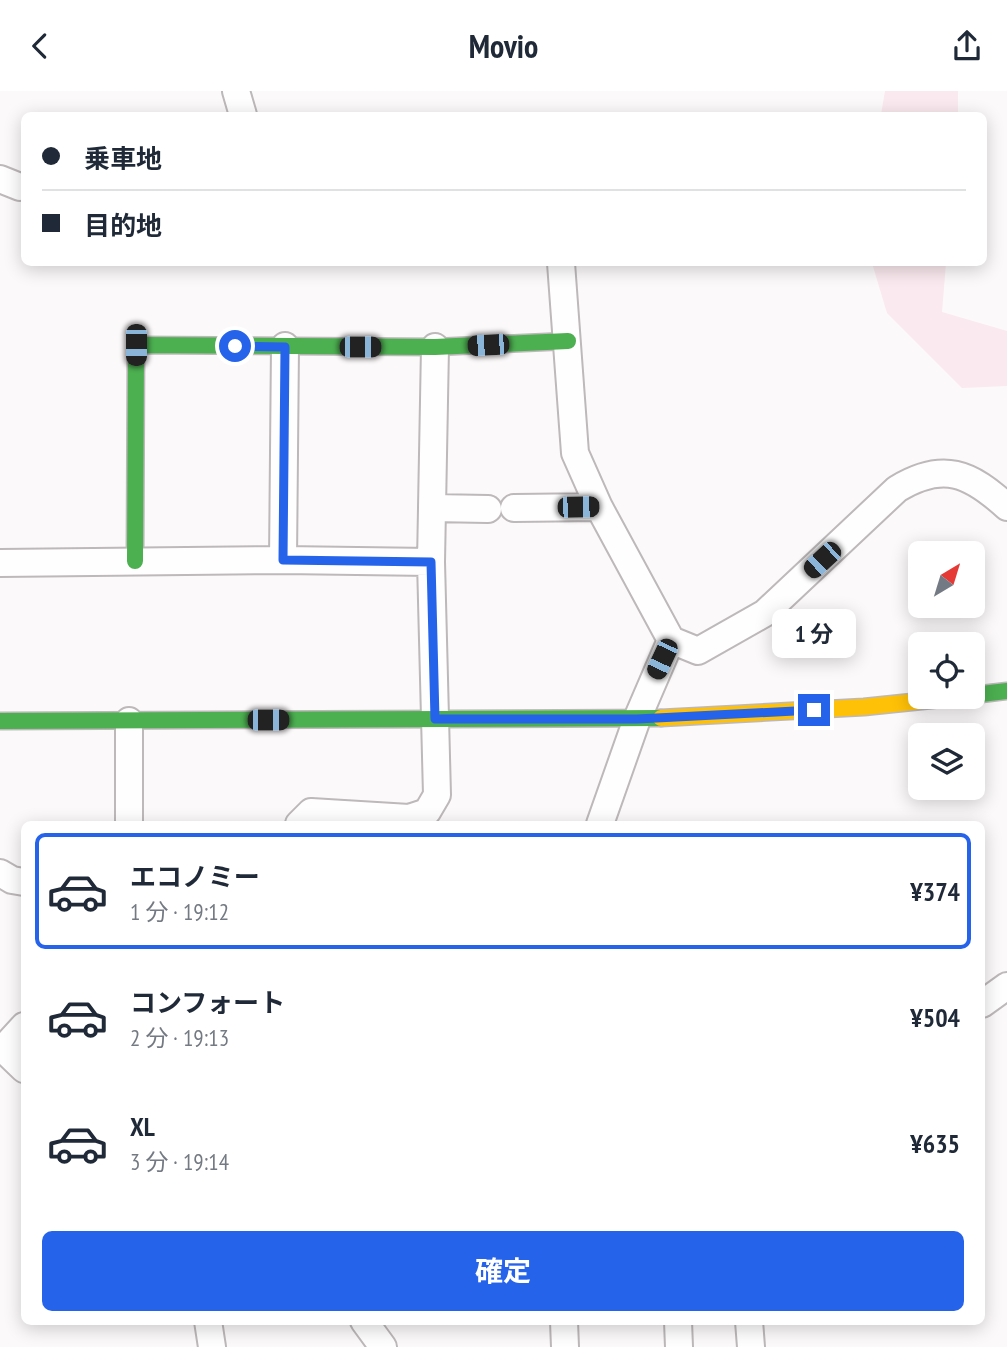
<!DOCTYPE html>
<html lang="ja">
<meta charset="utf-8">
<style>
:root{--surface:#fff;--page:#f6f6f7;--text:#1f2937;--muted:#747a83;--line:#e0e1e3;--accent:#2563eb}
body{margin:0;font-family:"PT Sans Narrow","Noto Sans JP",sans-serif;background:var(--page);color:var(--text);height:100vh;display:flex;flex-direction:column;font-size:26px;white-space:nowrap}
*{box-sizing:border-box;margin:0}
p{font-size:23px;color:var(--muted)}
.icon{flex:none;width:38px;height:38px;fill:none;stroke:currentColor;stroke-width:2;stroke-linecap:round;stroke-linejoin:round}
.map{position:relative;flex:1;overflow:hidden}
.side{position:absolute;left:21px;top:730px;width:964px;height:504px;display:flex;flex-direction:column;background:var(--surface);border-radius:10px;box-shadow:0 4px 18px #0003}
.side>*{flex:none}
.hud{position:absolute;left:21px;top:21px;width:966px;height:154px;border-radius:10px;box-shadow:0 4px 18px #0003;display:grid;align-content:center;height:154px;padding:0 21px;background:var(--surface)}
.needle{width:46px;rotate:38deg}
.controls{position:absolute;left:908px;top:450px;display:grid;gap:14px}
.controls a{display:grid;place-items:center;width:77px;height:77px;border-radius:10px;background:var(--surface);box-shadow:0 4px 18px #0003;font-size:35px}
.end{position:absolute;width:32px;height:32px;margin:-16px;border:9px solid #2563eb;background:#fff;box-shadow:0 0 0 4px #fff}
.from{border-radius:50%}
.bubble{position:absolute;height:49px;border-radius:10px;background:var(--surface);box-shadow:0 4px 18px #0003;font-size:23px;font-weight:700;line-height:49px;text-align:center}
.car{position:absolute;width:21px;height:42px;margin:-21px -10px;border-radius:9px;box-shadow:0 0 5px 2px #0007;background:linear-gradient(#222 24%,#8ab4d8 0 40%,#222 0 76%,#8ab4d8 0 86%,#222 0)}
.hud b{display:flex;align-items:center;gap:24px;height:66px;font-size:26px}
.hud b+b{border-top:2px solid var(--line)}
.hud i{width:18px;height:18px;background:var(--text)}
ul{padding:12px 0 0;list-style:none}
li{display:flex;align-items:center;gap:21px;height:116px;margin:0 14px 10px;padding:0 7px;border:4px solid transparent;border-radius:10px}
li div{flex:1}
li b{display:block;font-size:26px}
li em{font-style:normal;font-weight:700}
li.active{border-color:var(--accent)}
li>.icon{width:63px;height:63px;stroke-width:1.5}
.primary-button{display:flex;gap:14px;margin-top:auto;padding:14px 21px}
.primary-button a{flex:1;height:80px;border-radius:10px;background:var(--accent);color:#fff;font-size:28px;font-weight:700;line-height:80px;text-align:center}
header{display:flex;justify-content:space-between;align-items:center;height:91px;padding:0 21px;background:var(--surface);font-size:32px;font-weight:700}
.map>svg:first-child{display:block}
.green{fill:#fae9ee}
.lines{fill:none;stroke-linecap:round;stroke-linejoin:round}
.street-casing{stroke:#bdb8ba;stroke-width:30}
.fast-casing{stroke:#bdb8ba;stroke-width:19}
.slow-casing{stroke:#bdb8ba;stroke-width:19}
.street{stroke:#fffefe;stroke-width:26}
.fast{stroke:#4caf50;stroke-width:16}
.slow{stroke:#ffc107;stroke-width:16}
.route{stroke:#2563eb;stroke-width:9}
</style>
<header><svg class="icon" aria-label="back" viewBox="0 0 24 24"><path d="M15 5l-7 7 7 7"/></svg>Movio<svg class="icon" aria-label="share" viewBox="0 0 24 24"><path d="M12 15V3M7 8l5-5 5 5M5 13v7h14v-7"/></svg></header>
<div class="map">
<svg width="1007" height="1256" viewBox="0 0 1007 1256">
<rect width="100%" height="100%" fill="#fcf9fa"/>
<path class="green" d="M885 0H958V24H881Z
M872 172H946L942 221 1007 240V295L962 297 887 222Z"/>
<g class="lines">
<defs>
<path id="street" d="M236 0 243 24
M0 88 20 96 24 95
M561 172 575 362 599 416 671 549 637 628 600 733
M432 417 488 418
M514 417 599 416
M283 469 285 255
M0 472 283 469 431 471
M671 549 698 560 765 522 897 398C943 370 970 382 1007 416
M129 733V630
M299 733 311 721 409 727 427 721 437 704 431 471 435 256
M0 782 12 789 24 791
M982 913 1007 895
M0 955 24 978
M3 958 24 935
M208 1230 212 1256
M364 1230 383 1256
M564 1230 565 1256
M678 1230 679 1256
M749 1230 751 1256"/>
<path id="fast" d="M135 470 136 254 435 256 568 250
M973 604 1007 600
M0 630 661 627"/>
<path id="slow" d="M661 627 864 616 960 606"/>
</defs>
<use href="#street" class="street-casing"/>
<use href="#fast" class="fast-casing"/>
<use href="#slow" class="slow-casing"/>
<use href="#street" class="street"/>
<use href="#fast" class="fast"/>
<use href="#slow" class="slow"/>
</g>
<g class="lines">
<path class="route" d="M235 255 285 256 283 469 431 471 435 628H637L814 619"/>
</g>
</svg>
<div class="controls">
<a><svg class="needle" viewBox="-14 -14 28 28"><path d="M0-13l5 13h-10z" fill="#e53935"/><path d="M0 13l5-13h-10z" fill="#747a83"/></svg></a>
<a><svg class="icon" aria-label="locate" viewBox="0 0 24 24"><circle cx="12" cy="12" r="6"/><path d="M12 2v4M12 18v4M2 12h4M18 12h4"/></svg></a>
<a><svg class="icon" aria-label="layers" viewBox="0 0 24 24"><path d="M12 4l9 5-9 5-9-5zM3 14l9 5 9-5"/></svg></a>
</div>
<i class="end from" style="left:235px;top:255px"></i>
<i class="end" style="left:814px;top:619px"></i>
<div class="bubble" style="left:772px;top:518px;width:84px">1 分</div>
<i class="car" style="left:136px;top:254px;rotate:180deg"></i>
<i class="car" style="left:488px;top:254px;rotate:267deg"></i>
<i class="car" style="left:360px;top:256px;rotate:90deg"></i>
<i class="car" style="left:578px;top:416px;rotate:89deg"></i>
<i class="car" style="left:822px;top:469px;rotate:227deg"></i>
<i class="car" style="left:662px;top:568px;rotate:205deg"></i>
<i class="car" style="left:268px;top:629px;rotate:90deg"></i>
<div class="hud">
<b><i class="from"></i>乗車地</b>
<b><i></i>目的地</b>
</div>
<section class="side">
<ul>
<li class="active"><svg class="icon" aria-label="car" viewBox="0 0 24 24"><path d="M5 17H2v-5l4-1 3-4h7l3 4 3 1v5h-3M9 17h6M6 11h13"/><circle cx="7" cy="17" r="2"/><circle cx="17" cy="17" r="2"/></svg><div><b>エコノミー</b><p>1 分 · 19:12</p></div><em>¥374</em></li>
<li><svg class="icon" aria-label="car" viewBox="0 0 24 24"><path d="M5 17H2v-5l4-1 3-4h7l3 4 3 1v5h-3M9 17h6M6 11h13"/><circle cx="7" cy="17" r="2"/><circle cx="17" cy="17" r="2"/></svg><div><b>コンフォート</b><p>2 分 · 19:13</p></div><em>¥504</em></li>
<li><svg class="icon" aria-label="car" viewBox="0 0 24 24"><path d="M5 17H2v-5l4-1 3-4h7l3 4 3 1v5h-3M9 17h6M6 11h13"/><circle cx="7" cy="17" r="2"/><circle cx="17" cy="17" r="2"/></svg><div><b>XL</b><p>3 分 · 19:14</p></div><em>¥635</em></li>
</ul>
<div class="primary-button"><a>確定</a></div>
</section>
</div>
